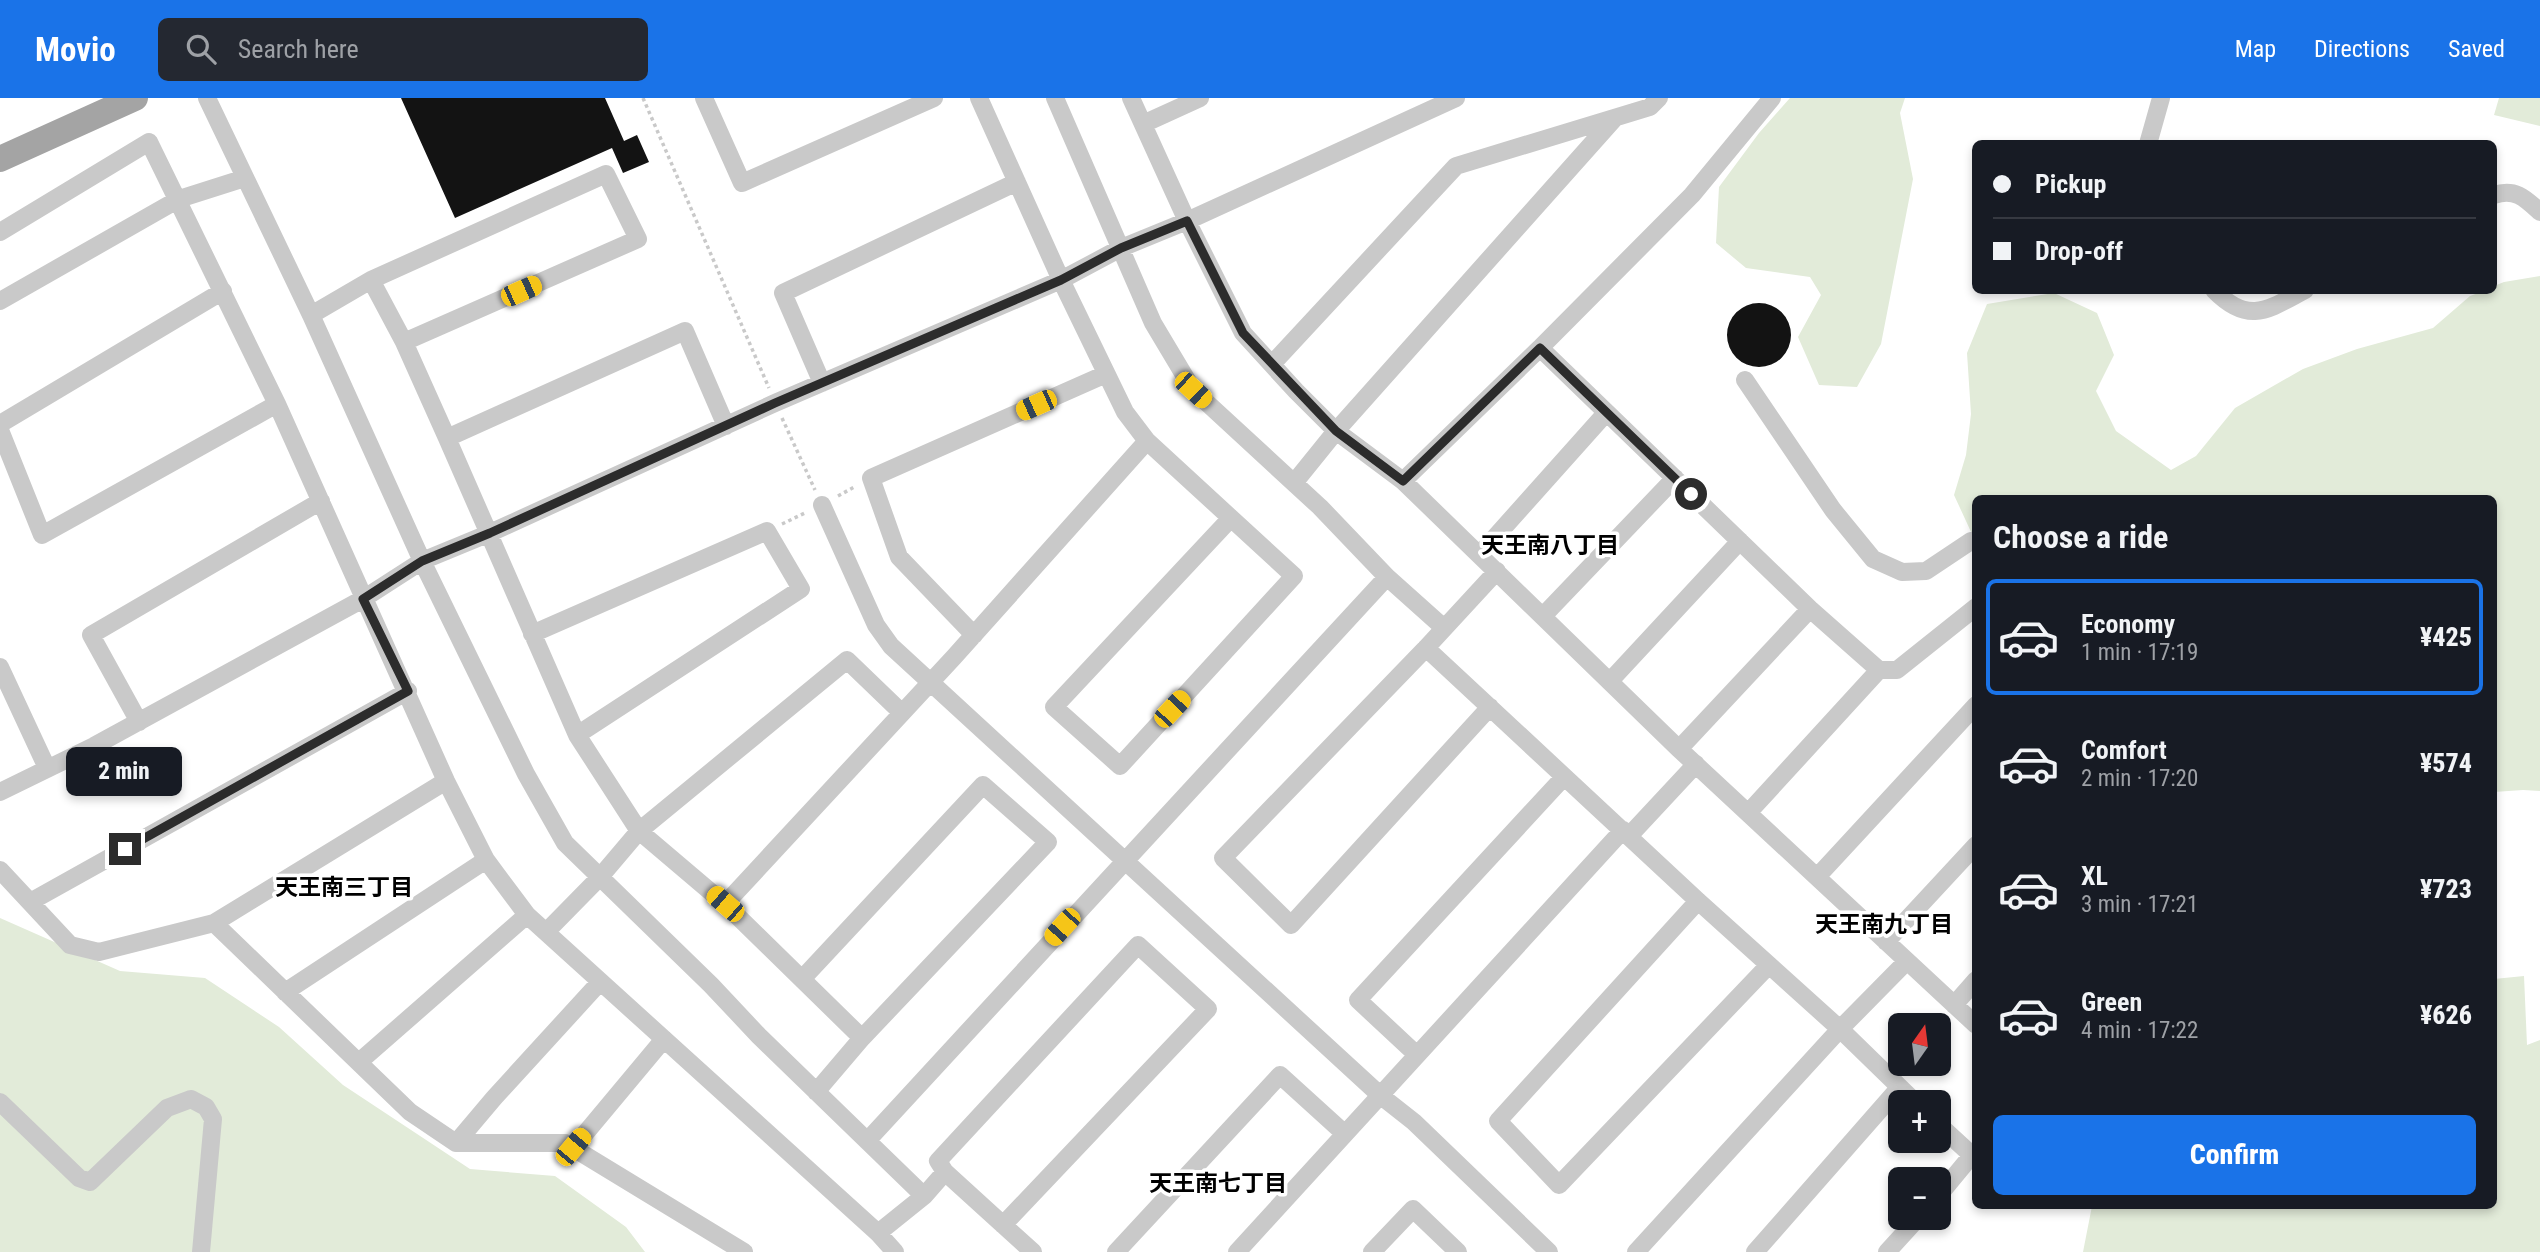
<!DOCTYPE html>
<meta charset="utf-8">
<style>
:root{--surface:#171b24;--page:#242831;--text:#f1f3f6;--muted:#9ea1a6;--line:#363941;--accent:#1a73e8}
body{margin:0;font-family:"Roboto Condensed","Noto Sans JP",sans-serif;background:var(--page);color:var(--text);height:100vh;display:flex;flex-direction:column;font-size:26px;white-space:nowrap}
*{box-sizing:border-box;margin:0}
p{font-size:23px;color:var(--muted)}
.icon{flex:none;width:38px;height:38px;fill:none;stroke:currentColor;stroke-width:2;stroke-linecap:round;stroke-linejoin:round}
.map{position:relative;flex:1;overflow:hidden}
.details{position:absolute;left:1972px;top:397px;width:525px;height:714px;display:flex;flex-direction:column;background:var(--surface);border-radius:10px;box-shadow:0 4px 10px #0003}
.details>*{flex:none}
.banner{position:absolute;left:1972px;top:42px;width:525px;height:154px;border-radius:10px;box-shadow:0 4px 10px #0003;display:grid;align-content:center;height:154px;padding:0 21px;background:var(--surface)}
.needle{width:46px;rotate:14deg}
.fabs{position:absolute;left:1888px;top:915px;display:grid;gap:14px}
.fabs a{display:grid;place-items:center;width:63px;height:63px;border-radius:10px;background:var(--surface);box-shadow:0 4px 10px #0003;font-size:35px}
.end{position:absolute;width:32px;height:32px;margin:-16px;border:9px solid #2c2c2c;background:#fff;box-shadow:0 0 0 4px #fff}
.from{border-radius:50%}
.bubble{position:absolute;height:49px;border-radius:10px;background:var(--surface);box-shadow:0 4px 10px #0003;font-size:23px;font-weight:800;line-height:49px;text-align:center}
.car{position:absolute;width:21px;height:42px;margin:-21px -10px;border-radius:9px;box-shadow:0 0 5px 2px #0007;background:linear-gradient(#f5c518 24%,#345 0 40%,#f5c518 0 76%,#345 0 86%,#f5c518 0)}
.banner b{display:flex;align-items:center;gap:24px;height:66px;font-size:26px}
.banner b+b{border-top:2px solid var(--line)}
.banner i{width:18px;height:18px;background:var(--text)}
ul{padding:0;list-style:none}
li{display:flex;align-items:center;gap:21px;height:116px;margin:0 14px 10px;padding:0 7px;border:4px solid transparent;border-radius:10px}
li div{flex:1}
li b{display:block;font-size:26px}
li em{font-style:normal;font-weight:800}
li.current{border-color:var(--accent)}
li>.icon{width:63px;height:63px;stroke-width:1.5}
h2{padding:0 21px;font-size:32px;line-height:84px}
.action{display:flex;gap:14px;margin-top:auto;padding:14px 21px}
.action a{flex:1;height:80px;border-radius:10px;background:var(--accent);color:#fff;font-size:28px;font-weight:800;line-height:80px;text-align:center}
header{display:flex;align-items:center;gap:42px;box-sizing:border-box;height:98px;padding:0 35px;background:var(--accent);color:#fff}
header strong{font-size:33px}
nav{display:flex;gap:38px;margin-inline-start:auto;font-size:24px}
.search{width:490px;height:63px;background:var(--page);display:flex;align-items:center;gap:18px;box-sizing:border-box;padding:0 24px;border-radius:10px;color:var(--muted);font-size:26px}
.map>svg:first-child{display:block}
.green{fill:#e2ebd9}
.building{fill:#131313}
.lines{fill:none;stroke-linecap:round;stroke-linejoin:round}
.path{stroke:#c9c9c9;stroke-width:3.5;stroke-dasharray:3.5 3.5;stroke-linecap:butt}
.minor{stroke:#c9c9c9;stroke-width:18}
.primary{stroke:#a4a4a4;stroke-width:26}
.route{stroke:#2c2c2c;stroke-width:9}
.labels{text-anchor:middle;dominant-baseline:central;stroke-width:7;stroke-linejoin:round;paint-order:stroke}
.neighbourhood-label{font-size:23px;font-weight:bold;fill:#000;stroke:#fff}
</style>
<header>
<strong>Movio</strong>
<div class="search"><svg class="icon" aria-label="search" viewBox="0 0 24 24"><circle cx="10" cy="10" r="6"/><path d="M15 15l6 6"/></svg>Search here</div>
<nav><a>Map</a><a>Directions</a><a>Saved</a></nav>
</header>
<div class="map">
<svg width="2540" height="1154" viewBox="0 0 2540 1154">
<rect width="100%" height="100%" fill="#fff"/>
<path class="green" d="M1790 0H1905L1900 15 1913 81 1881 246 1857 289 1819 287 1798 239 1821 197 1810 179 1746 170 1716 145 1719 89 1759 35Z
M2499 0H2540V28L2494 17Z
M2540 178V693L2523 692 2494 694V401H1976V435L1972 436 1954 397 1966 357 1971 316 1967 255 1987 206 2054 195 2097 215 2114 257 2096 293 2116 333 2171 372 2196 358 2235 310 2303 271 2357 251 2433 230 2470 198 2484 193 2494 192V188L2504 184Z
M0 820 120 873 205 880 279 929 343 987 470 1071 555 1078 626 1129 645 1154H0Z
M2524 878 2527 947 2540 942V1154H2083L2092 1108H2494V881Z"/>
<path class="building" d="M401 0H605L624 43 637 37 649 64 623 75 612 50 455 120Z
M1727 237a32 32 0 1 1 64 0a32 32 0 1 1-64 0Z"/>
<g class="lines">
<path class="path" d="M643 0 769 290
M782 320 815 392
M838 398 856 388
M782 426 807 414"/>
<path class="minor" d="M207 0 311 217 422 463 526 676 565 745 711 887 759 938 924 1098
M704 0 742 85 934 0
M979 0 1061 182 1125 314 1147 343 1294 478 1120 668 1054 609 1231 420
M1055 0 1153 225 1193 292 1320 409 1387 479 1444 530
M1131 0 1187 123 1243 235 1296 293 1336 333 1403 383 1679 651 1976 927
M1772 0 1692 97 1540 250 1810 511 1879 572H1897L1976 509
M1143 26 1200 0
M2148 46 2161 0
M2494 97C2515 90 2525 100 2540 114
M0 134 149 44 277 306 446 683 486 762 527 817 878 1135 895 1154
M371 182 404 244 447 340 577 637 639 733 725 806 862 940
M2214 192C2249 228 2269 211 2305 192
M0 203 179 101 245 80
M311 217 371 182 606 76 638 141 404 244
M1272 266 1456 68 1650 9 1659 0
M1745 282 1833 412 1873 461 1902 474 1926 473 1971 443 1976 442
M822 285 783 195 1017 84
M0 326 223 193
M0 332 42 437 277 306
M447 340 685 233 726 328
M1403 383 1540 250
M1294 385 1336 333 1614 21
M822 407 876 527 891 548 1381 998 1414 1024 1549 1154
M1480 456 1606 315
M1543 518 1675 380
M532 536 767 433 801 491 577 637
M974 537 899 459 871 380 1106 276
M1426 550 1698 803 1840 931 1915 1004
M0 569 47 670
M1610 583 1740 443
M1490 609 1291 827 1223 760 1426 550 1497 473
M139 624 91 537 321 403
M1679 651 1810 511
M0 694 94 648 363 501 422 463 490 435 775 305 1061 182 1121 150 1187 123 1456 0
M1748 715 1879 572
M1629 738 1696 666
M0 772 70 847 99 854 214 825 446 683
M1817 779 1976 607
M1698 803 1498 1023 1559 1087 1769 867
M30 804 408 593
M725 806 954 559 1147 343
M214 825 410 1014 456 1045H565L744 1154
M546 834 600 779 639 733 847 562 901 614
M1886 844 1976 747
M802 881 983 687 1048 744 862 940 816 994
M285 894 486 762
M1954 907 1976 882
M1417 957 1358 902 1564 679
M359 964 527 817
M0 1004 79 1080 90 1084 167 1010 191 1001 206 1009 213 1021 201 1154
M1939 1027 1976 1061
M867 1043 1387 479
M456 1045 494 1000 600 884
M573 1050 664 941
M945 1074 938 1063 1138 847 1208 911 1003 1127
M1939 1097 1972 1057
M878 1135 924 1098 945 1074 1033 1154
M1116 1154 1280 977 1345 1036
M1237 1154 1623 732
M1372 1154 1413 1111 1458 1154
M1636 1154 1840 931 1907 863
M1755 1154 1899 990
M1887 1154 1918 1120"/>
<path class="primary" d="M0 61 135 0"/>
</g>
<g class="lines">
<path class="route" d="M125 751 408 593 363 501 422 463 490 435 775 305 1061 182 1121 150 1187 123 1243 235 1336 333 1403 383 1540 250 1691 396"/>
</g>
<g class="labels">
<g class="neighbourhood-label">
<text x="1550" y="447">天王南八丁目</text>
<text x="344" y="789">天王南三丁目</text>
<text x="1884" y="826">天王南九丁目</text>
<text x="1218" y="1085">天王南七丁目</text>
</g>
</g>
</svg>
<div class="fabs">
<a><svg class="needle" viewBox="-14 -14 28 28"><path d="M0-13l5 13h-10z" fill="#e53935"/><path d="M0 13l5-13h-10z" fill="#9ea1a6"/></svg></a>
<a>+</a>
<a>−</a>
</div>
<i class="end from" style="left:1691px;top:396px"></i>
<i class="end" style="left:125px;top:751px"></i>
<div class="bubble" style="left:66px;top:649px;width:116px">2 min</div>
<i class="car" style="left:521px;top:193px;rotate:66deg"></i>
<i class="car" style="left:1193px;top:292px;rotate:133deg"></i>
<i class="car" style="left:1036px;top:307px;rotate:246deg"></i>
<i class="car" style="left:1172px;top:611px;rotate:43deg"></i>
<i class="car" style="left:725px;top:806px;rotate:311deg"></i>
<i class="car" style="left:1062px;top:829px;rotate:222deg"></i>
<i class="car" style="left:573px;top:1049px;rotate:40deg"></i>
<div class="banner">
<b><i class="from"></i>Pickup</b>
<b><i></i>Drop-off</b>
</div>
<section class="details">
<h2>Choose a ride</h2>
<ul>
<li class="current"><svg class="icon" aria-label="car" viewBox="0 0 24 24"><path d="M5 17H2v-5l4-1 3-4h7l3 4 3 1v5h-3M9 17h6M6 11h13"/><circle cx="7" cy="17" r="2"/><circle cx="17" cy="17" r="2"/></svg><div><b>Economy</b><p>1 min · 17:19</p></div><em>¥425</em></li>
<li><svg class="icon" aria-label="car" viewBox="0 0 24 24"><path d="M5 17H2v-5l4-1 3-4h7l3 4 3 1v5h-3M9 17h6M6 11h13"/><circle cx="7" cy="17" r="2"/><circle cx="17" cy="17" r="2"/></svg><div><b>Comfort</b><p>2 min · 17:20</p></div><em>¥574</em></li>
<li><svg class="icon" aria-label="car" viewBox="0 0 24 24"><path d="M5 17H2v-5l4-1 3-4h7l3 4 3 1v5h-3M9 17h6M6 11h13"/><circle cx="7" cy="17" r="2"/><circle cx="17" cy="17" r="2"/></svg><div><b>XL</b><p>3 min · 17:21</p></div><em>¥723</em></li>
<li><svg class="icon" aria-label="car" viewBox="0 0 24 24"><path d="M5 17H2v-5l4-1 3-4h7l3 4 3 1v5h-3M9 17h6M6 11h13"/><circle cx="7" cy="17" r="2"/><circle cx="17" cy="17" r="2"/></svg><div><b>Green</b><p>4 min · 17:22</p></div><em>¥626</em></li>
</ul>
<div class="action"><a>Confirm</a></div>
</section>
</div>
